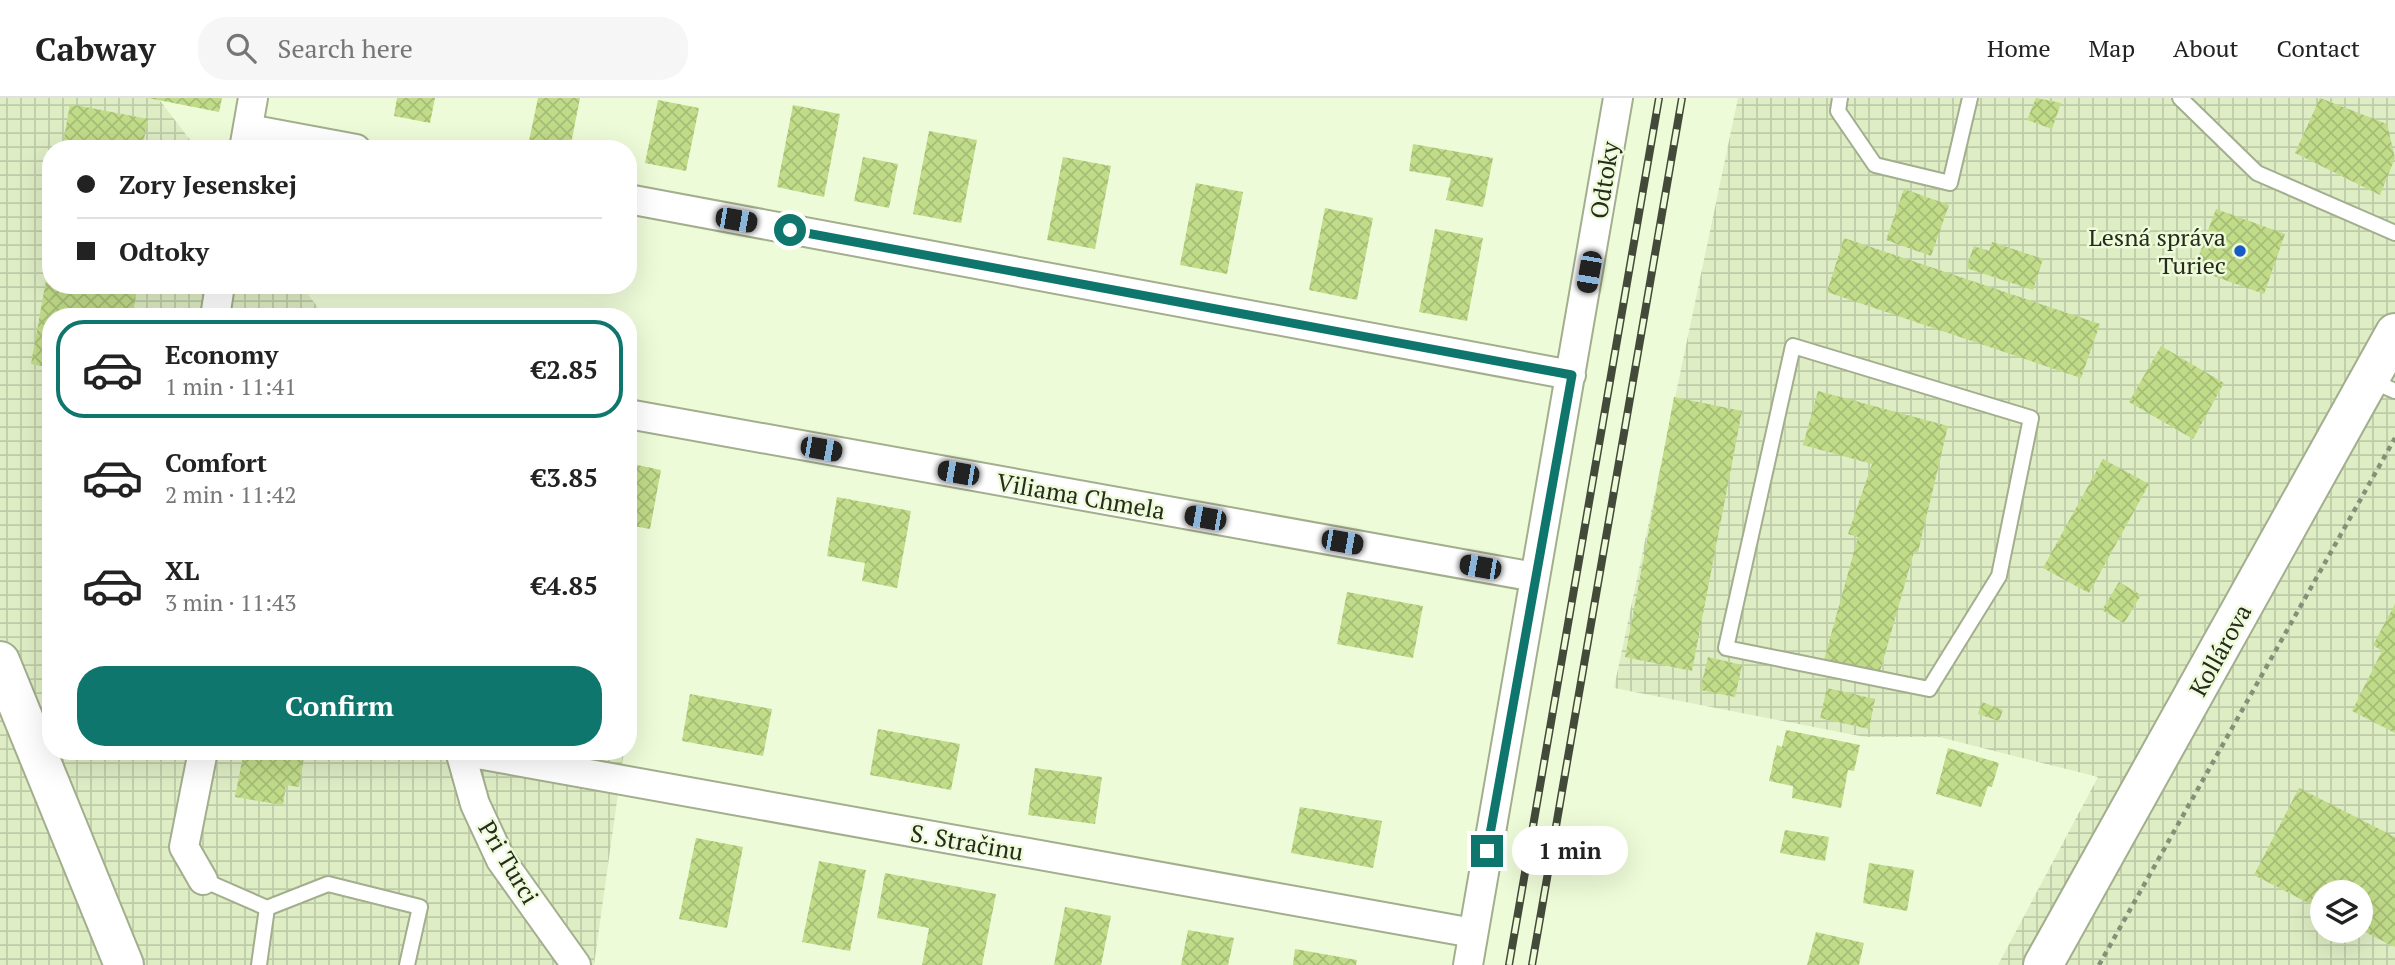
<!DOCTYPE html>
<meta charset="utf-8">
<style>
:root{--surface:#fff;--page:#f6f6f6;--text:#222;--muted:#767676;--line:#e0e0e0;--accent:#0f766e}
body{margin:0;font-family:"PT Serif",serif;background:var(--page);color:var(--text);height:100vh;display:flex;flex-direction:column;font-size:26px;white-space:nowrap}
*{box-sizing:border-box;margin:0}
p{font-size:23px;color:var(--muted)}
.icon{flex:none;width:38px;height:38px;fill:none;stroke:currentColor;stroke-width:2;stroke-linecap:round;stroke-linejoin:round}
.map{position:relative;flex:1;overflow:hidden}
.sheet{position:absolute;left:42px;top:210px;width:595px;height:452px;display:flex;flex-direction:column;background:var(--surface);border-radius:28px;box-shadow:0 7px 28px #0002}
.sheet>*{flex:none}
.banner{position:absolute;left:42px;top:42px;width:595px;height:154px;border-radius:28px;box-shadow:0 7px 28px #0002;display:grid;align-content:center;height:154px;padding:0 35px;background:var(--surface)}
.fabs{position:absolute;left:2310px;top:782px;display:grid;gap:14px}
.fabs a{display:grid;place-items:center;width:63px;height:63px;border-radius:50%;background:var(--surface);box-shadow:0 7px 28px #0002;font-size:35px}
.end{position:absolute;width:32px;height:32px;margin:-16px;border:9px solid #0f766e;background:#fff;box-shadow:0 0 0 4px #fff}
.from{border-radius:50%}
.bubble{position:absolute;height:49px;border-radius:24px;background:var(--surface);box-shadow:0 7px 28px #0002;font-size:23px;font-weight:600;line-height:49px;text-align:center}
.car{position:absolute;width:21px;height:42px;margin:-21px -10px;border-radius:9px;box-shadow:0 0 5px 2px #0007;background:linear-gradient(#222 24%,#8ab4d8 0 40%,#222 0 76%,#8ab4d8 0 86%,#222 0)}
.banner b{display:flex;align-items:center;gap:24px;height:66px;font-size:26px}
.banner b+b{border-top:2px solid var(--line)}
.banner i{width:18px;height:18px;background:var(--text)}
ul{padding:12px 0 0;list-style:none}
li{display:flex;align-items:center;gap:21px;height:98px;margin:0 14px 10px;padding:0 21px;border:4px solid transparent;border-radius:28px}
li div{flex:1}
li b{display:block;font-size:26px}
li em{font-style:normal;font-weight:600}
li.selected{border-color:var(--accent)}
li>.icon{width:63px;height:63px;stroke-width:1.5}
.action{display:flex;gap:14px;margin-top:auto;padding:14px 35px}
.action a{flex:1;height:80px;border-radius:28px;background:var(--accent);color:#fff;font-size:28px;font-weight:600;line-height:80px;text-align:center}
header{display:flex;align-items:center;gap:42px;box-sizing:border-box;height:98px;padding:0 35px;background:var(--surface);border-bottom:2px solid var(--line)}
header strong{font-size:33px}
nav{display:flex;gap:38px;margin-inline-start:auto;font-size:24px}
.search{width:490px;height:63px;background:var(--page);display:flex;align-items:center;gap:18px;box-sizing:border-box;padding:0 24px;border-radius:28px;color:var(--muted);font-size:26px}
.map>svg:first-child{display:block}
.industrial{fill:url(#industrial-grid);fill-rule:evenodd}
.building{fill:url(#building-cross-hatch)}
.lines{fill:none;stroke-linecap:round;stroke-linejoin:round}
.service-casing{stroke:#a2ae8d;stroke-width:18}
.minor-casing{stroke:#a2ae8d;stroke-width:32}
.primary-casing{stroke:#a2ae8d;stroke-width:42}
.path{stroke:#878f78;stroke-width:4.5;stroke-dasharray:5 5;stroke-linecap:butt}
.service{stroke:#fff;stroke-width:14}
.minor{stroke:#fff;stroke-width:28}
.primary{stroke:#fff;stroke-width:38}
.rail-casing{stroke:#444a3a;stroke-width:8}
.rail{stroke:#eefbd8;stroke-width:5;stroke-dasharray:16;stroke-linecap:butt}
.route{stroke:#0f766e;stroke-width:9}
.poi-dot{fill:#165bc6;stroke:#eefbd8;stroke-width:2.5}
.labels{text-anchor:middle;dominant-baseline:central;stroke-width:5;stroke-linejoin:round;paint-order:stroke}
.street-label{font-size:24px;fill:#272b1f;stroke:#eefbd8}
.poi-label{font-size:24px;fill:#272b1f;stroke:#eefbd8;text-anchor:end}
</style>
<header>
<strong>Cabway</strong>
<div class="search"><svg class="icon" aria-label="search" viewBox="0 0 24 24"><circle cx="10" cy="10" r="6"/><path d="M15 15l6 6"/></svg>Search here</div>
<nav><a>Home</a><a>Map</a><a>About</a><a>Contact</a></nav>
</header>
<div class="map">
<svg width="2395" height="867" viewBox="0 0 2395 867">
<defs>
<pattern id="industrial-grid" width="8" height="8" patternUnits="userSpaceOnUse" patternTransform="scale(1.75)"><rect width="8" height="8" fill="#deedc4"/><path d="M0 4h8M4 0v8" fill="none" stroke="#becba8"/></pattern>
<pattern id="building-cross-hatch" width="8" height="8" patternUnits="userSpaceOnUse" patternTransform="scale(1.75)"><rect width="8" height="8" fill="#c1dc89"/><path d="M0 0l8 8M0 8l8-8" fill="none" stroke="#a6bd76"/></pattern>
</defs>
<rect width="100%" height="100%" fill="#eefbd8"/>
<path class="industrial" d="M0 0H158L197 51H51V187H301L325 219H51V653H624L594 867H0Z
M1738 0H2395V867H1998L2098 679 1939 639H1865L1614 590ZM2322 794H2361V833H2322Z"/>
<path class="building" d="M148 0H222L219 14Z
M397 0H435L430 25 394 18Z
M538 0H580L570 51 529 43Z
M2036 0 2061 5 2052 31 2027 22Z
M2320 0 2387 26 2395 60 2380 97 2295 55Z
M658 2 699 10 686 73 645 65Z
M70 6 148 21 142 51H62Z
M793 7 840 16 824 99 777 89Z
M929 33 977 42 961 125 913 116Z
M1413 46 1493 60 1483 109 1446 102 1451 80 1409 73Z
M863 59 898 66 889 110 854 103Z
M1063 59 1111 68 1095 151 1047 142Z
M1196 85 1243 94 1227 176 1180 167Z
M1904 91 1949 107 1931 158 1886 142Z
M1325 110 1373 120 1357 202 1309 192Z
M2216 111 2285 136 2264 196 2194 171Z
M49 117H51V141L45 140Z
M1435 131 1483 140 1467 223 1419 214Z
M1844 140 2100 226 2081 280 1827 194Z
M1992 144 2043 161 2033 192 1966 170 1974 148 1989 153Z
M49 166 51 187H138L132 219H51V270L31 266Z
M2161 248 2224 285 2193 341 2129 304Z
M1818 293 1948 328 1918 454H1914L1879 577 1824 562 1858 439 1848 436 1872 366 1803 347Z
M1674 299 1742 313 1692 573 1625 559Z
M2103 361 2149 386 2089 495 2043 470Z
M628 365 661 372 650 431 628 427Z
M837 399 911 413 897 490 862 483 865 465 827 458Z
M2119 484 2141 497 2124 525 2102 512Z
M1347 494 1423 508 1413 560 1337 546Z
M2395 506V635L2352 613 2382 553 2373 547Z
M1708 559 1742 567 1735 599 1700 592Z
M1827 590 1875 601 1869 631 1820 620Z
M690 596 772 611 763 658 682 643Z
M1982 604 2003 612 1999 623 1978 616Z
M878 631 960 646 951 692 870 677Z
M1786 632 1860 647 1854 673 1848 672 1841 710 1792 700 1793 688 1769 683 1777 647 1782 649Z
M1948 650 1999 665 1992 689 1988 688 1981 709 1936 696Z
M244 653H305L299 689 286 687 283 707 235 699Z
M1035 670 1102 679 1095 726 1028 717Z
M2299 690 2395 739V849L2361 832V794H2322V812L2254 777Z
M1300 709 1382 723 1373 770 1291 755Z
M1785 732 1829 739 1825 763 1780 755Z
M696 740 743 749 727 830 679 821Z
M819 763 866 772 850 853 802 844Z
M1869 765 1914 772 1907 813 1863 805Z
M885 775 996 796 982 867H922L929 830 877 820Z
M1065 809 1111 818 1101 867H1054Z
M1188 832 1234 840 1228 867H1181Z
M1816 834 1864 845 1859 867H1807Z
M1295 851 1357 862 1356 867H1293Z"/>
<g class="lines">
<defs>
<path id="service" d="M1840 0 1838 13 1875 67 1950 85 1970 0
M2180 0 2257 75 2395 135
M1793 248 2031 320 1999 478 1929 591 1726 550Z
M2372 283 2395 293
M203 782 267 810 328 786 420 809 407 867
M259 867 267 810"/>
<path id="minor" d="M248 31 356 51
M244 51 253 0
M628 101 1571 277
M215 219 220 187
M628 316 1535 479
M203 653 184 749 203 782
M460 653 475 706 501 762 576 867
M461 653 1473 835
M1468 867 1618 0"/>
<path id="primary" d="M0 563 124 867
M2043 867 2395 235"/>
</defs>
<use href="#service" class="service-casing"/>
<use href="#minor" class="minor-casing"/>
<use href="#primary" class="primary-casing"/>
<path class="path" d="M2099 867 2395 340"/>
<use href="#service" class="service"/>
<use href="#minor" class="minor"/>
<use href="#primary" class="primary"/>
<defs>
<path id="rail" d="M1509 867 1659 0
M1532 867 1682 0"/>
</defs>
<use href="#rail" class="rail-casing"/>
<use href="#rail" class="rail"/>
</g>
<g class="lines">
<path class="route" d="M790 132 1572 277 1487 753"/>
</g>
<circle class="poi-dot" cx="2240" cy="153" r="7"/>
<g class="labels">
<g class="street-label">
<text transform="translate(1604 82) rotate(-81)">Odtoky</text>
<text transform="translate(1081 398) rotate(10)">Viliama Chmela</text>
<text transform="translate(2220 552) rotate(-61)">Kollárova</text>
<text transform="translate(967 744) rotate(10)">S. Stračinu</text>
<text transform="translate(509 764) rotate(59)">Pri Turci</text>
</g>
<g class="poi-label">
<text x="2226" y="139">Lesná správa<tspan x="2226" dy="28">Turiec</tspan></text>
</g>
</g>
</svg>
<div class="fabs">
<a><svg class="icon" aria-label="layers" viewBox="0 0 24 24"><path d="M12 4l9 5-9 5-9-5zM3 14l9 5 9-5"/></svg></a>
</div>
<i class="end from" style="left:790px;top:132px"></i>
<i class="end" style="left:1487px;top:753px"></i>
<div class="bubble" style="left:1512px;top:728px;width:116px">1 min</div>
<i class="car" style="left:736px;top:122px;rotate:100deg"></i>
<i class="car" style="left:1589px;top:174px;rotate:190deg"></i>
<i class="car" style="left:821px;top:351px;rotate:100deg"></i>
<i class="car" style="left:958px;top:375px;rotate:280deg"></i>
<i class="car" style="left:1205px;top:420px;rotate:280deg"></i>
<i class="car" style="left:1342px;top:444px;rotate:100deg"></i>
<i class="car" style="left:1480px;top:469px;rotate:280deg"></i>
<div class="banner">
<b><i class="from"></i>Zory Jesenskej</b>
<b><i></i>Odtoky</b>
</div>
<section class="sheet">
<ul>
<li class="selected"><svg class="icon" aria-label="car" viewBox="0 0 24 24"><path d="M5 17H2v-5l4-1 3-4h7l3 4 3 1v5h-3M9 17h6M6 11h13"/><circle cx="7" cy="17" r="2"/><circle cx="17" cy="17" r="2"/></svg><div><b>Economy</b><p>1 min · 11:41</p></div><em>€2.85</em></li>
<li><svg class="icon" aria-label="car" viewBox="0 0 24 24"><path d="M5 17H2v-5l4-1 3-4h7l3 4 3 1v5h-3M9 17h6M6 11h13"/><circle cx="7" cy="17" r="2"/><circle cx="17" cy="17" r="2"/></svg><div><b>Comfort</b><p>2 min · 11:42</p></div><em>€3.85</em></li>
<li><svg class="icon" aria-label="car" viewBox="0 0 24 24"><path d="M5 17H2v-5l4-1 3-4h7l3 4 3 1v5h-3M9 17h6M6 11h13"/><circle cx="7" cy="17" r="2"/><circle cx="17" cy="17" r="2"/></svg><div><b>XL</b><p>3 min · 11:43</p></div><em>€4.85</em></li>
</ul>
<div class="action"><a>Confirm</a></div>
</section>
</div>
